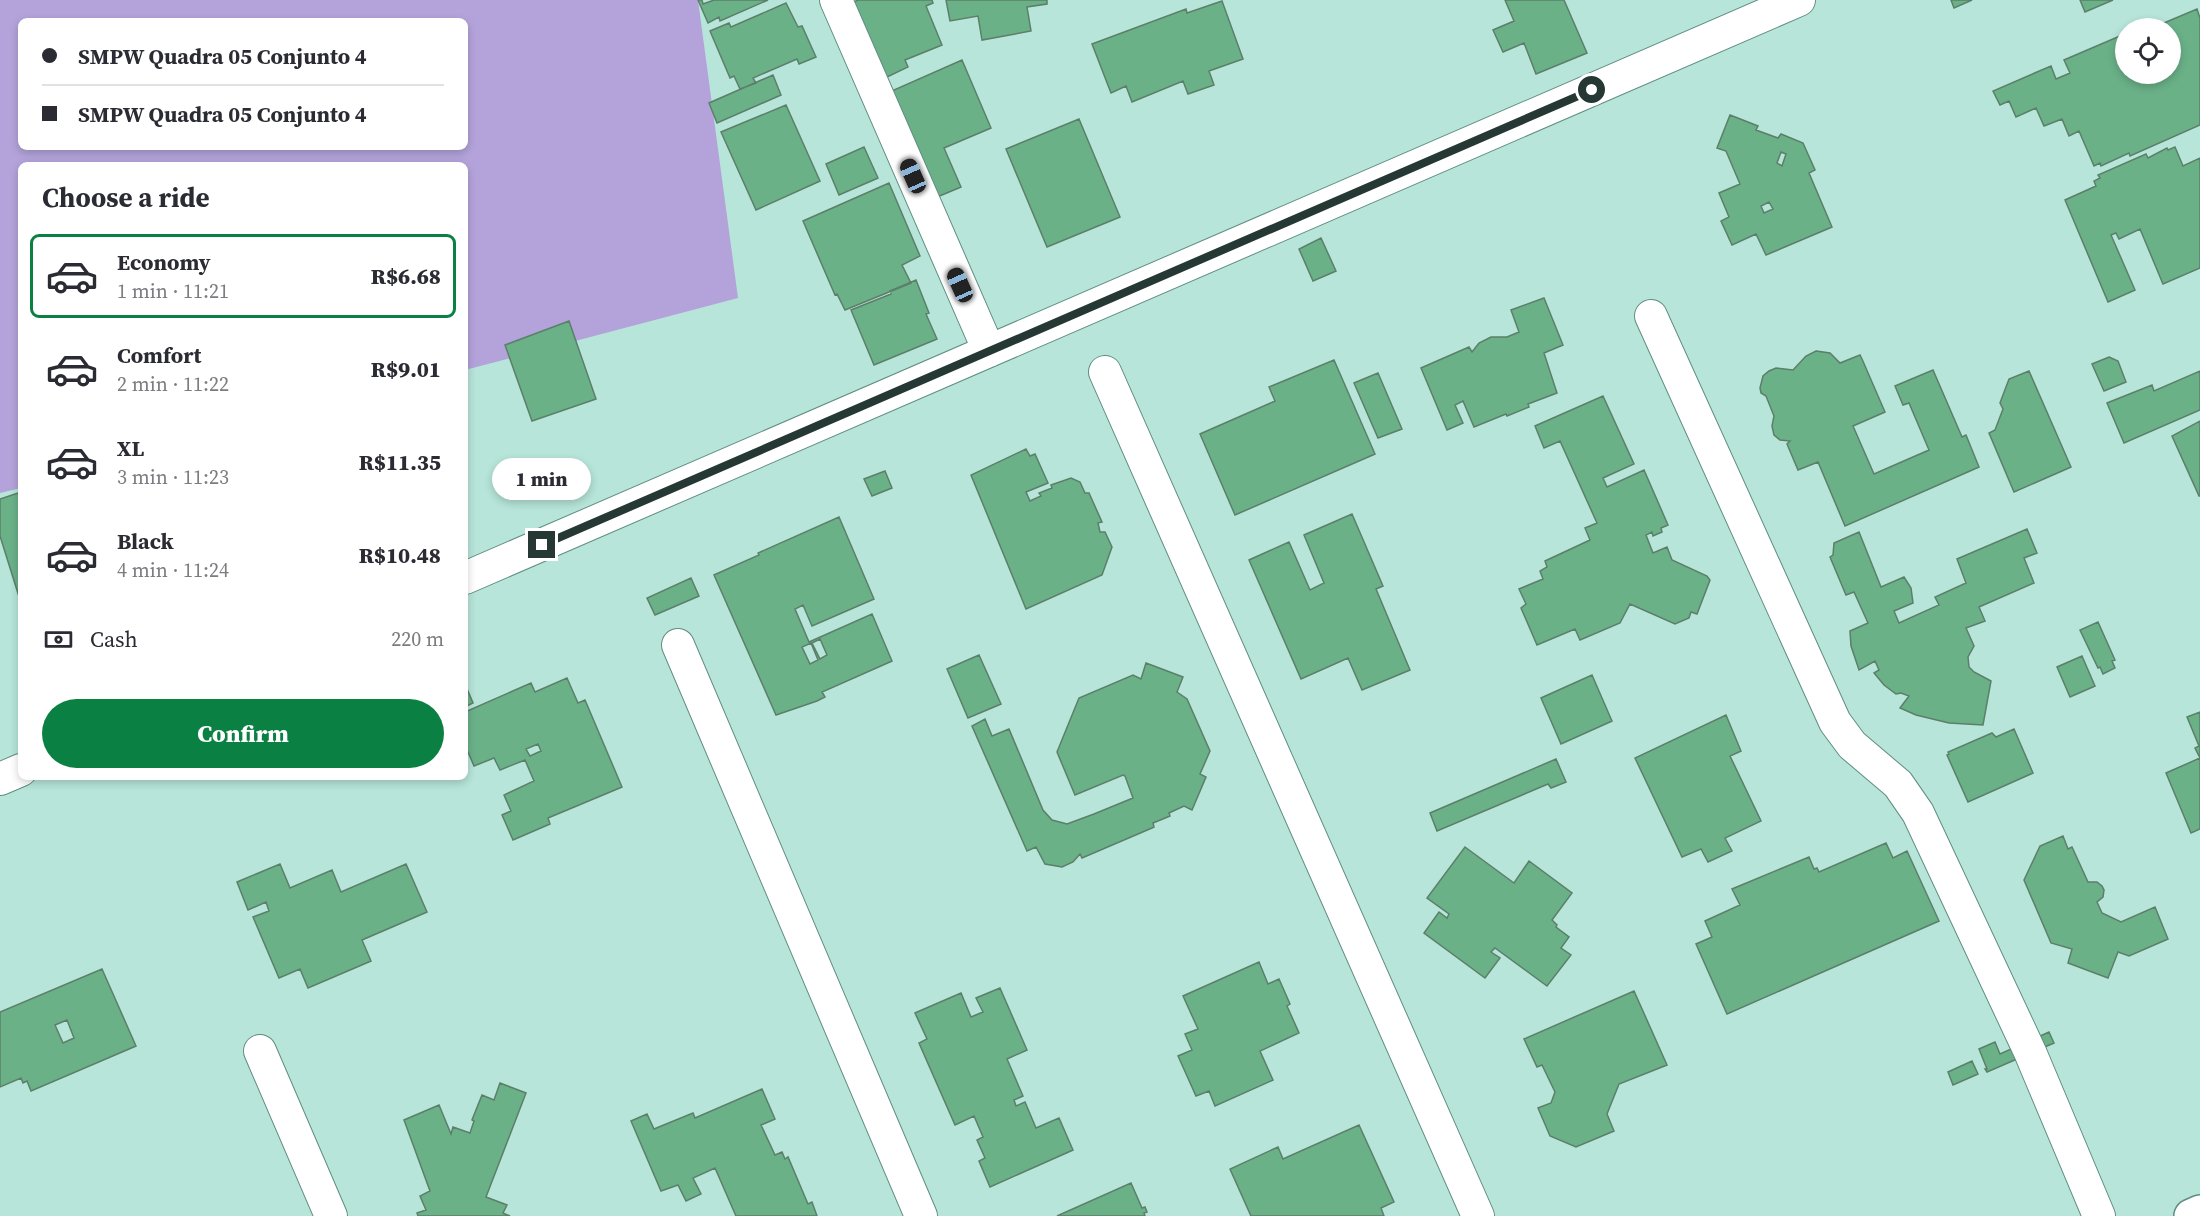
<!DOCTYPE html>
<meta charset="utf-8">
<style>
:root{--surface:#fff;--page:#f2f2f3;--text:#2b2b33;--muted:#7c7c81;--line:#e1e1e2;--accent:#0b8043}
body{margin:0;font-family:"Source Serif 4",serif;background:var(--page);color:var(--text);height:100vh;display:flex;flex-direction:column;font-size:22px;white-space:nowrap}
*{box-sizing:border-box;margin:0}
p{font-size:20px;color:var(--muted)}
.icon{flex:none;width:33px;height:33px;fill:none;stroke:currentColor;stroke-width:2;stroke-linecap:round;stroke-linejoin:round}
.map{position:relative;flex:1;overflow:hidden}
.panel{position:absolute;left:18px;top:162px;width:450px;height:618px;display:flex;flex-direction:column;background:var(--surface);border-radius:9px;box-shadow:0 3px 9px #0003}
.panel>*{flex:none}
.banner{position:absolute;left:18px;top:18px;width:450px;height:132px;border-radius:9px;box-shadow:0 3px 9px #0003;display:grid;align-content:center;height:132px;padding:0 24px;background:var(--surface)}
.tools{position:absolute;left:2115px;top:18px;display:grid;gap:12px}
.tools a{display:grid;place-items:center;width:66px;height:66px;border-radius:50%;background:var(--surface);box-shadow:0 3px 9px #0003;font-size:30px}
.end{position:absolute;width:27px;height:27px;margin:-14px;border:8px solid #263834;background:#fff;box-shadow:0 0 0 3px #fff}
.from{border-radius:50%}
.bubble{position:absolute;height:42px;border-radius:21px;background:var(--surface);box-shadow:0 3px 9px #0003;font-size:20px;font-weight:800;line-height:42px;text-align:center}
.car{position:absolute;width:18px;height:36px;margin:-18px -9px;border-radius:8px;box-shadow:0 0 4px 2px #0007;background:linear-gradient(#222 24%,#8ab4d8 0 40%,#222 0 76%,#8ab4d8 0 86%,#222 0)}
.banner b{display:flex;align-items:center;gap:21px;height:57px;font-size:22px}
.banner b+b{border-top:2px solid var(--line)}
.banner i{width:15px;height:15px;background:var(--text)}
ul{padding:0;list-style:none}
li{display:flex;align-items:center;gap:18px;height:84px;margin:0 12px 9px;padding:0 12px;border:3px solid transparent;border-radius:9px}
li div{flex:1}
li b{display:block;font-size:22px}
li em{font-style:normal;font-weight:800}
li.selected{border-color:var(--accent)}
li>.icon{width:54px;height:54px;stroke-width:1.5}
h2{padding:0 24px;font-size:27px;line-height:72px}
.pay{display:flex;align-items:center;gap:15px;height:66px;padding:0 24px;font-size:22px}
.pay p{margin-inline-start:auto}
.action{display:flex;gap:12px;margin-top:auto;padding:12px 24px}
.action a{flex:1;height:69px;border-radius:36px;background:var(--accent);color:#fff;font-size:24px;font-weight:800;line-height:69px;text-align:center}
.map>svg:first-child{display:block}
.green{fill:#b3a3da;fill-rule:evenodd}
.building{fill:#6ab188;stroke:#5c7f6a;stroke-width:1.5;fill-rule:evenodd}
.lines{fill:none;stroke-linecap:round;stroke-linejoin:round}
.minor-casing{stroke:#618d82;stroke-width:34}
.tertiary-casing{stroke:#618d82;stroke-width:36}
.minor{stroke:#fff;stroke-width:32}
.tertiary{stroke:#fff;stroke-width:33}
.route{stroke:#263834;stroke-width:8}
</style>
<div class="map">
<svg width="2200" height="1216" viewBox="0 0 2200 1216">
<rect width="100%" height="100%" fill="#b7e5d9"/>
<path class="green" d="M0 0H698L738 298 465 370V165H21V488L0 493ZM21 21H465V147H21Z"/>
<path class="building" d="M698 0H702L703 4 714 0H768L720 21 719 17 708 23Z
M858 0H932L933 3 926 6 942 45 905 60 908 67 883 79 866 39 869 37 850 4Z
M946 0H1047V4L1027 7 1031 31 982 40 978 16 950 21Z
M1505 0H1564L1587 53 1536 74 1524 43 1503 52 1493 30 1514 21Z
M1951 0H1972L1954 8Z
M2080 0H2113L2085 12Z
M1222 1 1243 59 1209 71 1214 85 1188 94 1183 81 1132 102 1126 86 1111 93 1092 44 1186 9 1187 13Z
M786 3 798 27 802 26 816 57 799 64 797 59 753 78 756 83 740 89 734 76 730 78 710 31 729 23 731 27Z
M2197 9 2200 18V125L2130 156 2129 153 2101 166 2100 163 2094 166 2079 131 2069 136 2062 119 2044 126 2036 108 2016 117 2009 101 2000 105 1993 91 2051 66 2056 79 2070 73 2064 60 2120 36 2123 41 2126 40V74H2170V28H2152Z
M962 60 991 128 944 148 961 187 930 200 878 97Z
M773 75 781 95 717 123 709 103Z
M786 105 820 181 756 210 721 132Z
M1730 115 1758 126 1756 130 1778 138 1781 134 1803 143 1815 170 1809 173 1832 227 1766 255 1756 234 1732 245 1721 221 1729 217 1719 193 1740 184 1726 151 1717 148ZM1781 152 1786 154 1782 166 1777 163ZM1769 202 1773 209 1764 213 1761 206Z
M1079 119 1120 217 1047 247 1006 149Z
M864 147 878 178 839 195 826 164Z
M2175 147 2183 166 2200 158V268L2163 284 2140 229 2119 239 2116 233 2111 235 2135 290 2108 302 2065 200 2096 186 2094 181 2100 178 2098 175 2146 154 2148 158 2167 148 2168 150Z
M889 183 920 256 902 265 911 283 845 310 837 294 835 295 803 221Z
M1321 238 1336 271 1313 281 1299 249Z
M916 280 929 313 926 314 937 339 874 365 851 310 891 294 890 291Z
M1544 298 1563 345 1544 353 1557 393 1528 404 1529 407 1507 416 1506 414 1474 427 1463 401 1455 405 1463 423 1447 430 1421 368 1469 347 1472 352 1479 343 1491 337H1507L1519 332 1511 310Z
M569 321 596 399 532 421 505 345Z
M1816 351 1830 353 1840 363 1860 355 1862 359 1885 412 1853 426 1874 474 1929 450 1909 403 1903 405 1895 386 1933 370 1962 437 1966 435 1979 467 1845 526 1818 462 1798 470 1787 444 1790 441 1780 440 1774 435 1772 426 1774 416 1766 396 1761 393 1760 388 1763 376 1769 371 1776 368 1793 370 1806 356Z
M2109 357 2118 361 2126 382 2104 391 2092 364Z
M1334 360 1375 454 1235 515 1200 434 1275 401 1269 387Z
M2029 371 2071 467 2014 492 1989 433 1995 430 2003 409 2000 403 2009 379Z
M2200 371V410L2124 443 2107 403 2152 385 2154 391Z
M1378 373 1402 429 1378 438 1354 383Z
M1603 396 1634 464 1603 478 1607 487 1644 470 1668 525 1661 528 1662 532 1653 536 1652 532 1646 535 1653 553 1667 547 1672 560 1707 576 1710 580 1697 614 1691 612 1689 618 1675 624 1630 604 1620 623 1580 640 1575 629 1537 645 1521 608 1526 604 1519 589 1543 579 1540 571 1547 567 1545 561 1590 540 1585 528 1597 523 1560 441 1544 448 1535 426Z
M2200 421V496H2199L2172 436Z
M1026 449 1030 456 1035 454 1048 483 1026 492 1030 501 1041 496 1039 493 1052 488 1051 485 1071 478 1080 482 1085 493H1089L1102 522 1098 523 1100 532H1105L1112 547 1102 575 1026 609 971 475Z
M885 471 892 488 872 496 864 479Z
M21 492V603L0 536V499Z
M1352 514 1383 586 1376 589 1410 670 1362 690 1348 658 1301 679 1249 560 1289 542 1310 590 1324 583 1304 535Z
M839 517 874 599 812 626 803 605 795 609 809 642 872 614 892 661 822 692 825 697 817 701 776 715 714 575 759 555 758 553ZM820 639 827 655 820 659 812 643ZM811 643 818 660 810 664 802 647Z
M2027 529 2037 553 2024 558 2034 583 1979 607 1985 621 1966 628 1974 646 1968 657 1969 667 1974 672 1991 681 1983 725 1949 723 1916 715 1900 708 1909 696 1901 693 1896 694 1884 685 1874 673 1879 670 1875 661 1859 670 1851 646 1850 631 1868 623 1854 592 1846 595 1830 557 1833 555 1834 543 1859 532 1881 587 1904 577 1911 588 1913 603 1894 611 1899 623 1939 605 1935 597 1966 583 1957 559Z
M691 578 699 596 655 615 647 598Z
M2098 622 2115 660 2112 661 2115 668 2103 674 2100 667 2098 668 2080 630Z
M979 655 1001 704 968 718 947 669Z
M2082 656 2095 686 2070 697 2057 667Z
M1146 663 1183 677 1177 692 1187 699 1210 751 1200 774 1206 777 1192 810 1184 806 1169 813 1170 816 1153 823 1154 827 1152 828 1082 858 1080 854 1073 862 1062 867 1045 864 1036 847 1027 851 972 726 985 719 992 736 1009 729 1043 810 1052 820 1067 824 1094 814 1133 798 1125 776 1123 775 1075 795 1057 752 1079 698 1133 675 1141 679Z
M1592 675 1612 721 1561 744 1541 698Z
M567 678 578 703 585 700 622 787 548 818 550 824 513 840 502 815 511 811 504 795 534 781 525 760 500 770 494 758 474 766 465 745V712L531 683 535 692ZM538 744 541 751 530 756 526 749Z
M465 684 473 703 465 707Z
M2200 712V829L2191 833 2166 773 2200 758 2195 748 2199 746 2187 717Z
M1726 715 1741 751 1730 756 1761 821 1725 838 1732 851 1708 862 1701 849 1682 857 1635 758Z
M2014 729 2033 773 1968 802 1947 755 1949 754 1948 752 1992 733 1996 737Z
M1556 759 1566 782 1551 788 1548 784 1437 831 1430 813Z
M2063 836 2068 849 2072 847 2088 882H2097L2102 886 2104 890 2103 897 2097 902 2102 913 2121 922 2155 907 2168 939 2129 956 2118 952 2108 978 2068 963 2072 949 2051 943 2024 880 2040 846Z
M1886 843 1893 858 1907 851 1939 921 1727 1014 1696 944 1712 937 1705 921 1740 905 1732 889 1809 857 1814 869 1817 868 1819 872Z
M1465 847 1514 883 1529 861 1572 893 1552 920 1557 925 1556 927 1569 937 1561 948 1571 955 1547 986 1495 948 1491 952 1500 958 1485 978 1424 933 1439 912 1447 918 1449 914 1427 898Z
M280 864 290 888 332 870 341 892 406 864 427 912 362 940 371 961 308 988 300 969 279 978 253 917 269 911 266 902 248 910 237 882Z
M1259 962 1268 984 1279 979 1290 1004 1287 1006 1299 1033 1260 1051 1273 1080 1215 1106 1209 1091 1196 1096 1178 1056 1192 1050 1185 1034 1198 1029 1183 996Z
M102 969 136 1046 31 1091 27 1081 23 1083 21 1078 0 1087V1012ZM67 1020 74 1038 63 1043 55 1025Z
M1000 988 1027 1050 1007 1059 1023 1096 1014 1100 1016 1106 1025 1102 1036 1128 1059 1118 1073 1150 990 1187 979 1161 985 1158 977 1140 983 1137 974 1116 955 1125 919 1043 927 1039 915 1013 961 993 971 1017 983 1012 976 998Z
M1634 991 1667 1065 1619 1084 1607 1114 1614 1131 1576 1147 1550 1136 1538 1108 1551 1103 1555 1092 1542 1065 1537 1067 1524 1039Z
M2049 1032 2054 1043 1987 1072 1985 1069H1987L1979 1049 1995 1042 2000 1054Z
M1972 1061 1978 1074 1953 1085 1948 1072Z
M500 1083 526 1093 486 1197 507 1205 503 1213 510 1216H418L417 1213 426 1210 420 1196 430 1191 404 1120 439 1105 451 1134 453 1127 470 1133 474 1121 472 1120 482 1095 494 1100Z
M762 1089 775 1119 761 1125 775 1155 782 1152 785 1159 788 1157 808 1204 812 1202 817 1216H736L715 1168 693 1178 701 1194 686 1201 678 1185 661 1191 631 1121 647 1114 654 1129 693 1113 695 1118Z
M1359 1125 1394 1202 1381 1208 1384 1216H1251L1230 1169 1278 1147 1283 1159Z
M1131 1183 1142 1208 1145 1207 1147 1212 1144 1213 1145 1216H1057Z"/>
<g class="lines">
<defs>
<path id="minor" d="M836 0 989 351
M1651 316 1835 722 1852 745 1898 784 1918 813 2030 1052 2099 1216
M1105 372 1478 1216
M465 578 1799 0
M678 645 921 1216
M0 779 21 770
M260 1051 331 1216"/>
<path id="tertiary" d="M2191 1216 2200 1212"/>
</defs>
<use href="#minor" class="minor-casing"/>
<use href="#tertiary" class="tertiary-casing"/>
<use href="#minor" class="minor"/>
<use href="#tertiary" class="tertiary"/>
</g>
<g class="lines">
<path class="route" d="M542 545 1592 90"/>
</g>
</svg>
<div class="tools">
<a><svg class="icon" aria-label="locate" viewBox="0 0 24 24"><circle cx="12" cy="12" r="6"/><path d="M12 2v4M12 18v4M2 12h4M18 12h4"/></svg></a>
</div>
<i class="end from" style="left:1592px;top:90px"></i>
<i class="end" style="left:542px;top:545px"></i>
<div class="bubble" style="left:492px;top:458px;width:99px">1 min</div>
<i class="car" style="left:913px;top:176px;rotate:336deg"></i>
<i class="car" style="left:960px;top:285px;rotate:336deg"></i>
<div class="banner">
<b><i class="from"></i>SMPW Quadra 05 Conjunto 4</b>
<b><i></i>SMPW Quadra 05 Conjunto 4</b>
</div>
<section class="panel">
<h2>Choose a ride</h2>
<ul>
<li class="selected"><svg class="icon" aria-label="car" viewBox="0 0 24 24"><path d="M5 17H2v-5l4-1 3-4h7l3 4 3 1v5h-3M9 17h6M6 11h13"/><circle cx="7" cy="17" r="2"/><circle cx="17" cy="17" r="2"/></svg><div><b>Economy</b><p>1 min · 11:21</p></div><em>R$6.68</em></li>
<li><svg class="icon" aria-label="car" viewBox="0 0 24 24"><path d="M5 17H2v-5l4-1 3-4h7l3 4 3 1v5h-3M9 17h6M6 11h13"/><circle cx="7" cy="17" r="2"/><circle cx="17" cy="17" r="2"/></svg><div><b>Comfort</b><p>2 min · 11:22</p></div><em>R$9.01</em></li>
<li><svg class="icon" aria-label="car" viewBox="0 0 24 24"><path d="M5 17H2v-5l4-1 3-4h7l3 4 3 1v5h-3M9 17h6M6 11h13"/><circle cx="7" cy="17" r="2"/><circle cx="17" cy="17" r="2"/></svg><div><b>XL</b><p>3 min · 11:23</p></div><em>R$11.35</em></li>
<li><svg class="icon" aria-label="car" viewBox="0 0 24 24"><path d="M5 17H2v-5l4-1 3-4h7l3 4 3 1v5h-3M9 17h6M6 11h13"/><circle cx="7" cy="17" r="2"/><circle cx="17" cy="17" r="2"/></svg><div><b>Black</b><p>4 min · 11:24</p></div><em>R$10.48</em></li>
</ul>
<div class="pay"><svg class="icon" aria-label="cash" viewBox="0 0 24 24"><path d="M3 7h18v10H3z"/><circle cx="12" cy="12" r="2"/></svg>Cash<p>220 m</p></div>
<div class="action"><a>Confirm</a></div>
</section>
</div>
